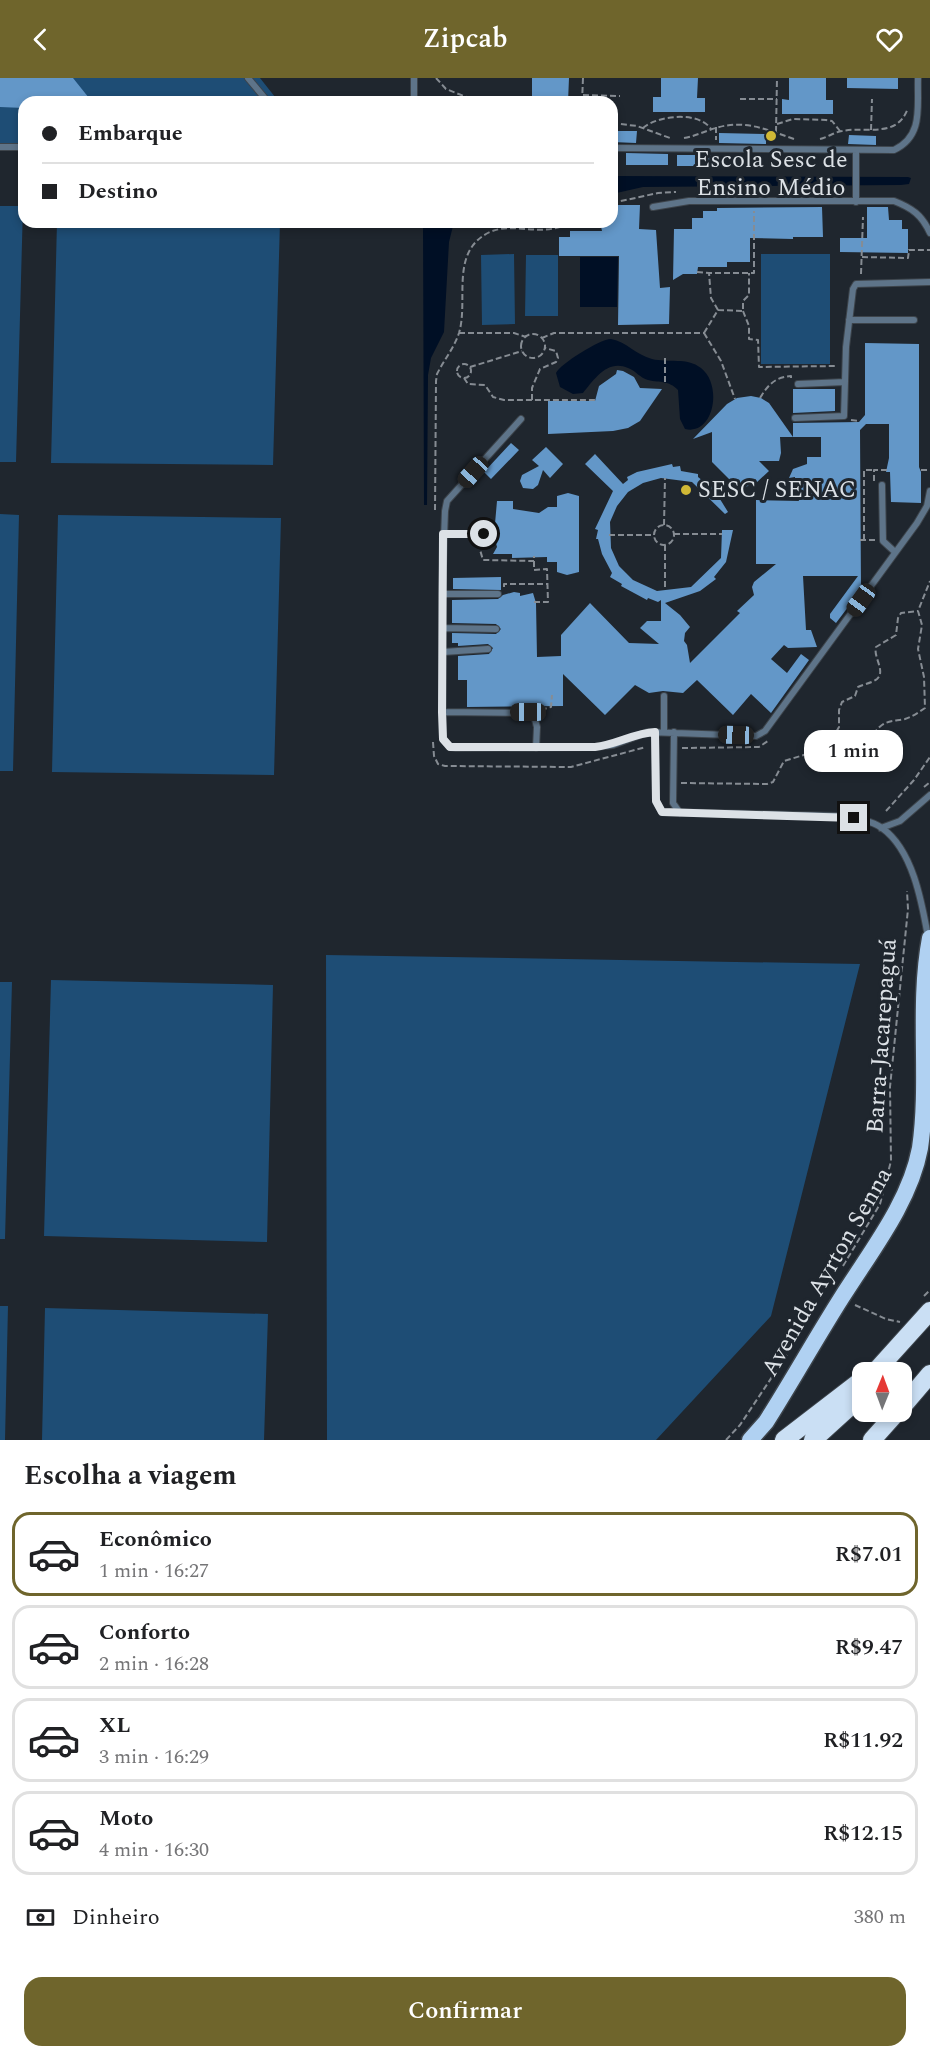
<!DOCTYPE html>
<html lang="pt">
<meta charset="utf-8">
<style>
:root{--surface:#fff;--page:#f2f2f2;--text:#202124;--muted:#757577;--line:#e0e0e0;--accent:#6f652c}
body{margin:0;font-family:Spectral,serif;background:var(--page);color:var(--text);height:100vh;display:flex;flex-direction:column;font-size:22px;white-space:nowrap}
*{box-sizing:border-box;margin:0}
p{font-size:20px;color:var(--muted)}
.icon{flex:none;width:33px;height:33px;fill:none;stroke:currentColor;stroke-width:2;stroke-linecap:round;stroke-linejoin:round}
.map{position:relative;height:1362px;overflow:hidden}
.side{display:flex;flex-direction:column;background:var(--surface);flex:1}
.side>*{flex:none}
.top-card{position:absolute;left:18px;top:18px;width:600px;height:132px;border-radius:18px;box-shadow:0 3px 9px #0003;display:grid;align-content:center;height:132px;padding:0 24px;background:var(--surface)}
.needle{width:39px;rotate:1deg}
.buttons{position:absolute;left:852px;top:1284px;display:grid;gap:12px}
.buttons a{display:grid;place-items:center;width:60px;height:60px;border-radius:12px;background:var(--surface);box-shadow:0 3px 9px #0003;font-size:30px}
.end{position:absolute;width:27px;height:27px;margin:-14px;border:8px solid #dce1e6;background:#111;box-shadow:0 0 0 3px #111}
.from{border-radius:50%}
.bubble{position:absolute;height:42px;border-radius:18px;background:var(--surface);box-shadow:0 3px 9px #0003;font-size:20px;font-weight:600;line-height:42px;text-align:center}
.car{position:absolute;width:18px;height:36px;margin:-18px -9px;border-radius:8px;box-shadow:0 0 4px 2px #0007;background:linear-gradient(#222 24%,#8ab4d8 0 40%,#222 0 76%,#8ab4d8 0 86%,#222 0)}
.top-card b{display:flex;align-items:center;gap:21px;height:57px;font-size:22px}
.top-card b+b{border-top:2px solid var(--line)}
.top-card i{width:15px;height:15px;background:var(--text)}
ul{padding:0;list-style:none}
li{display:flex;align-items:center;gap:18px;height:84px;margin:0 12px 9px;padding:0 12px;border:3px solid var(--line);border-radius:18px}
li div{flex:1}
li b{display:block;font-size:22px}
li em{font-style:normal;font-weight:600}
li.selected{border-color:var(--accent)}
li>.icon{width:54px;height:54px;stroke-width:1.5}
h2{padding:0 24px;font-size:27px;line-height:72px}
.pay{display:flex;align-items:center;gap:15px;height:66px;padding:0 24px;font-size:22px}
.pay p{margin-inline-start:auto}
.cta{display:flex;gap:12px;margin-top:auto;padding:12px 24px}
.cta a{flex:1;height:69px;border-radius:18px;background:var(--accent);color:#fff;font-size:24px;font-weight:600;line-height:69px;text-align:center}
header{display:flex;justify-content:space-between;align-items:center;height:78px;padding:0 24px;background:var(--accent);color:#fff;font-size:27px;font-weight:600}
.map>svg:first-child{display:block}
.green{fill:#1e4d75}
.water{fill:#000f25}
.building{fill:#6397c8}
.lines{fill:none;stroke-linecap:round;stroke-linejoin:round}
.service-casing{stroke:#3d444b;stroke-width:8}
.trunk-casing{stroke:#3d444b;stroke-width:19}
.motorway-casing{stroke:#3d444b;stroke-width:20}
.path{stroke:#868c93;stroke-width:2;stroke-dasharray:6 3;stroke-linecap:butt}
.service{stroke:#5e7489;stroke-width:6}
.trunk{stroke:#b0d1f2;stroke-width:16}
.motorway{stroke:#cadff4;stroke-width:18}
.route{stroke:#dce1e6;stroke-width:8}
.poi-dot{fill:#d0b836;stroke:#1f262e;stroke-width:2}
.labels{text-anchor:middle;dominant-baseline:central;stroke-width:6;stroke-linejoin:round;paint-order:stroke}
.poi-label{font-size:24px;fill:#dce1e6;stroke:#1f262e}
.street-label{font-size:24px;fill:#dce1e6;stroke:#1f262e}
</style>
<header><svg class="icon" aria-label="back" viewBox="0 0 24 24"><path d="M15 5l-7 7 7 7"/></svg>Zipcab<svg class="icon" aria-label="heart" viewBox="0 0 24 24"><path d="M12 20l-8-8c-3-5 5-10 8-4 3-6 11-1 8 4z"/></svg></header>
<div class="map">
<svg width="930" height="1362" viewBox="0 0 930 1362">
<rect width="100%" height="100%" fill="#1f262e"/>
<path class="green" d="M0 0H260L279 24H24V73H0Z
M0 128H23L16 384H0Z
M57 144H280L273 387 51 385Z
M514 176 515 246 482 247 481 177Z
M761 176H830V286H761Z
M526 177H558V238H525Z
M0 436 19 437 13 693H0Z
M58 437 281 440 274 697 52 694Z
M326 877 860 886 771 1238 656 1362H327Z
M51 902 273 907 267 1164 44 1158Z
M0 904H12L5 1161H0Z
M0 1228H8L5 1362H0Z
M45 1230 268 1236 264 1362H42Z"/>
<path class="water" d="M612 98 908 99 911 100 909 106 901 107 643 109 612 116Z
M423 144H454L449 164 444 254 431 280 428 297 427 427H424Z
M580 179H618L617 229H580Z
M611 261C627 264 636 277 652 281 668 285 687 279 701 290 723 307 714 358 685 351L680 341 678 312C668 302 661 305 648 302 640 300 636 293 628 290 607 281 594 302 583 315L573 316 560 309 556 295C560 286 600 261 611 261Z"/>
<path class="building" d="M0 0H73L89 20 83 24H24V30L0 29Z
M532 0H569L568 24H532Z
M661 0H698L697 20H705V34H653V19H661Z
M789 0H826V22H833V36H782V21L789 22Z
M847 0H898V11L847 10Z
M612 53H637L636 65 612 64Z
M719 55 766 56V66L719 65Z
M849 57 876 58V67L848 66Z
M626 75 668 76V87H626Z
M677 77H720V88H677Z
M612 127H640L639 151 656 152 660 210 670 209 669 246 618 247 619 178H559V159H570V153H602L600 144H612Z
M822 129 823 159H793V161L750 160V184H727V189H698L697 196H683L673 202 674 151H692V140H703V133H717V130Z
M867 129H888L889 142H902V151H908V175L840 174V160H867Z
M865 265 919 266V389L921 394V425L891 424 890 394H886L889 380V346H866L860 352 861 512 836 545 830 540V536L858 498H803L806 552H811L817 569 788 570 784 567 771 581 787 595 801 576 809 582 771 635 751 616 733 637 697 602 683 615 663 613 649 615 635 607 605 637 563 596V628L467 629V602H458V578L489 576 493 570 488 566 458 568V565H452V555L496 556 501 551 496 546 452 545V522L498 521 503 517 514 514 520 515V518L533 515 536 525 537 579 561 578V557L590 525 629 565 659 566 640 550 647 543H661V522L658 524 648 520 647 522 621 508 622 506 610 499 612 495 602 476 598 461H596L598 452 595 451 613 413 585 386 595 376 623 406 628 402 627 399 637 394 672 386 673 389 680 388 681 393 698 396V399L708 407 710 405 728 434 725 436 692 404 661 400 643 405 628 414 617 428 610 444 611 470 619 488 633 502 657 513 691 509 721 480 722 452H733L726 484 714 499 716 501 700 513 665 525 680 537 690 549 685 555 684 563 687 567 690 585 740 535 737 533 754 517 752 509 754 504 776 486H756V422L799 423 795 410V399L789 400 793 391 807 386V379H821V359H793V345L859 344 865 337Z
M617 292 623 293 634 299 640 310 662 311 640 343 628 350 613 353 548 356V323H595L599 308 616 296Z
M793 311H835V333L793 335Z
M751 318 761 320 769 325 793 359H780L781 375 779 383H759L769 393 756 405V401L744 411 738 410 712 384V354L693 361 727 326 737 320Z
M511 365 519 372 491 401 484 394Z
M546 369 563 386 550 400 543 392 538 407 533 411 523 410 520 403 522 397 539 388 532 382Z
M568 415 579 418V494L567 497 557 494V484H547V479L512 480V476H493L497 469 494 457 497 423H513V431L539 435 548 429H557V418Z
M501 499V512L453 511V500Z"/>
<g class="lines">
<defs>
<path id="service" d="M248 0 268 24
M414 0V24
M0 69H24
M612 70 894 72C924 58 917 28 918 0
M856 74V124
M653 129 689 123H894C912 130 922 137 930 155
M849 242H914
M798 306 845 304
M795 340 844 338 846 269 853 211 856 206 930 204
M521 341 447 423 445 433 442 516 443 661 450 669 456 670 595 669 613 667 648 654 756 658 765 653 917 445 927 428 930 413
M882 407 883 463 895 474
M443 456H484
M442 516H498
M443 550 496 551
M443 574 488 571
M442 634 528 635 534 638 537 649 536 670
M655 654 656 723 662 734 837 738C852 739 869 741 882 750 913 772 922 825 928 859
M664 654V618
M674 654 673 725 680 735
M881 750 900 743 930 717"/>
<path id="trunk" d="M750 1362 766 1344C792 1303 816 1260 842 1219 871 1173 910 1124 920 1070 930 1001 917 929 930 860"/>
<path id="motorway" d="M875 1294 930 1233
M902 1329 930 1296
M784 1362 862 1302
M813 1362 847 1331 862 1311
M872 1362 897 1334"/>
</defs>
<use href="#service" class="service-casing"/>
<use href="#trunk" class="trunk-casing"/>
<use href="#motorway" class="motorway-casing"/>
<path class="path" d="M436 0 446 11 479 24
M583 17 620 18
M740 21H777
M582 24 583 0
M612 45 637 48 670 60
M777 46 793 41 826 42 832 43 840 53
M716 49V62
M643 50C658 37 699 33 711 51
M871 52 872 21
M776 54 777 0
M684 60C696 58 705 53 716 50 744 41 768 52 794 61
M820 61C828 59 835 54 842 53 867 48 897 61 908 30
M612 125 658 115 676 114
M862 179 908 180 909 172H930
M697 194 709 195
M861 196 863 139
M718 232 711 220 709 195H754V133
M718 232 743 233V223L749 217V195
M743 233 749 248V261L758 262 759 289 836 288
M459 255H514L526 259
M704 255 721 283 735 321
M704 255 718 232
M521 268a12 12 0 1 1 24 0a12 12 0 1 1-24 0Z
M542 260 554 255H704
M457 293a7 7 0 1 1 14 0a7 7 0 1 1-14 0Z
M470 289 522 273
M464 300 468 306 485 307 493 319 504 322H596
M665 304V280
M760 320C768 307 775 299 791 298V300
M532 322V310L540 291 556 284 558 280 556 273 545 270
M851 342 860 343
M921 392H930
M874 403V392H887
M435 432 436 303 437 296C444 282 454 270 459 255 469 222 449 173 490 154 515 143 541 161 572 144
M664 447 665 400
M654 457a10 10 0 1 1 20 0a10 10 0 1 1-20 0Z
M674 456H722
M609 457H654
M860 462H875
M864 462V392H874
M478 465 483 482 534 483
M665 467V512
M504 509V506H547
M534 524H548L547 491 534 492V478
M541 632 551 629 552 617
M433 664 434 678 438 686 445 688 571 689 646 669
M682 670 759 669 768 663
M827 670 843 682C871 683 866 658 882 647 889 642 897 643 905 641 912 639 919 634 925 630L924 599 918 571 922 547 918 533 930 503
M681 705 767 706 773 704 784 683 827 670 839 649V632L842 624 855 618 858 609C864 606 872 605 877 601 886 593 873 579 876 569L896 557 898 540 901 535 918 533
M924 709 930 704
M886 733 914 702 930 679
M843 1188 880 1126 891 1083 890 1009 908 831 907 813
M924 1218 930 1212
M855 1227 886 1241 900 1244
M726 1362 740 1347 804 1251"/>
<use href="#service" class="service"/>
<use href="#trunk" class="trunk"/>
<use href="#motorway" class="motorway"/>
</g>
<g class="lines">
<path class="route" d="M484 456H443L442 634 443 661 450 669H595C616 667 634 655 655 654L656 723 662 734 854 740"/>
</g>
<g class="poi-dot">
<circle cx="771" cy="58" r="6"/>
<circle cx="686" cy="412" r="6"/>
</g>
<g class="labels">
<g class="poi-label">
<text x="771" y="82">Escola Sesc de<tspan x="771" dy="28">Ensino Médio</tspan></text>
<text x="698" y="412" text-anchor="start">SESC / SENAC</text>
</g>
<g class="street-label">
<text transform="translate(882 958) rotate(-86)">Barra-Jacarepaguá</text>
<text transform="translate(827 1194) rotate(-60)">Avenida Ayrton Senna</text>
</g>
</g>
</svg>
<div class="buttons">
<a><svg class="needle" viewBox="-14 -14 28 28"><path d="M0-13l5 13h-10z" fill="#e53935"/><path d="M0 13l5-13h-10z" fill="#757577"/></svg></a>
</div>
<i class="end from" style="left:484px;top:456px"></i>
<i class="end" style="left:854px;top:740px"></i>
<div class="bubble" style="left:804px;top:652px;width:99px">1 min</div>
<i class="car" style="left:473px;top:394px;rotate:222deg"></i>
<i class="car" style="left:861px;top:522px;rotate:216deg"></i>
<i class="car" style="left:528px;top:634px;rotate:270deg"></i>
<i class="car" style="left:736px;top:657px;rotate:272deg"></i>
<div class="top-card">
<b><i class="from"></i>Embarque</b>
<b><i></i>Destino</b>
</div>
</div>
<section class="side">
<h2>Escolha a viagem</h2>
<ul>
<li class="selected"><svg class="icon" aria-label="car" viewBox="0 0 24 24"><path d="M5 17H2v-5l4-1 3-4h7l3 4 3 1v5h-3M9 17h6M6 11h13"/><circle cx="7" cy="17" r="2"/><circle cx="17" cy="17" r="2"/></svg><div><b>Econômico</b><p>1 min · 16:27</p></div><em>R$7.01</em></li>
<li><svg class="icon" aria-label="car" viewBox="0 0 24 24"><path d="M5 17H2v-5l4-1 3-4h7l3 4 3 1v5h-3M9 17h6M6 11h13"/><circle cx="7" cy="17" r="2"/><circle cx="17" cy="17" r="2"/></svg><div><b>Conforto</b><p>2 min · 16:28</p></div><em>R$9.47</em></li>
<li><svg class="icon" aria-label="car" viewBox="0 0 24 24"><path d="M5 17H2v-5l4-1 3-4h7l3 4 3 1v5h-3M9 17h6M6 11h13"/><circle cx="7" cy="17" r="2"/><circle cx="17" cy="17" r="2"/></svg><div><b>XL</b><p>3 min · 16:29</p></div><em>R$11.92</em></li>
<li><svg class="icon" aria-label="car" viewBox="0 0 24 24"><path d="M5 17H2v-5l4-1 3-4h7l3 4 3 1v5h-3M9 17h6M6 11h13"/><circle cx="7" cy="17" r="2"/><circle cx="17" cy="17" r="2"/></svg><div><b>Moto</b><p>4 min · 16:30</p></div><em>R$12.15</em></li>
</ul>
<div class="pay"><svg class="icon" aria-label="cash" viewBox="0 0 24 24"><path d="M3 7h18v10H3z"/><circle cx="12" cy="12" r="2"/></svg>Dinheiro<p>380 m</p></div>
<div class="cta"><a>Confirmar</a></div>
</section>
